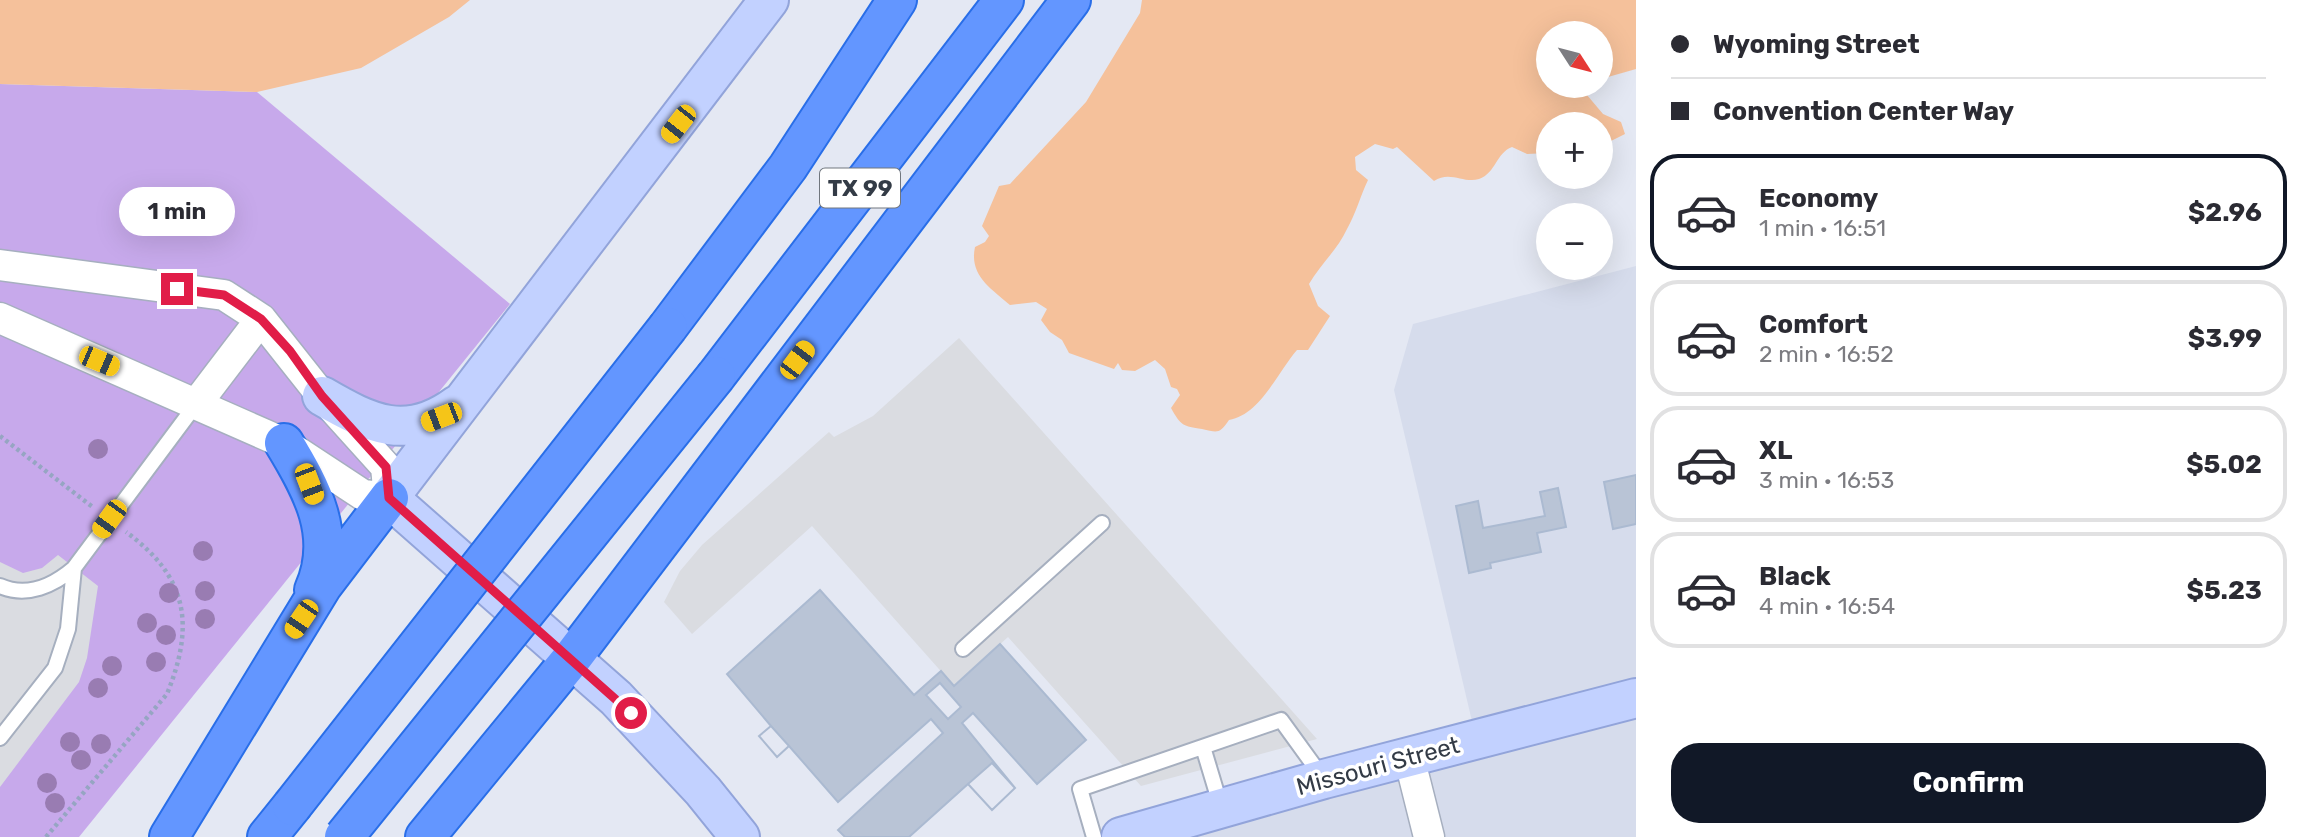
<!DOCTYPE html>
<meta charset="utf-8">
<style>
:root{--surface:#fff;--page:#f7f7f7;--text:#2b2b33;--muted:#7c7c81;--line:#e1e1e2;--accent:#111827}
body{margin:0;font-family:Rubik,sans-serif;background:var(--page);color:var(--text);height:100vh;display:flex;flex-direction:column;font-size:26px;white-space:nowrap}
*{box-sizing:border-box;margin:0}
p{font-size:23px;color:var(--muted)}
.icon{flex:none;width:38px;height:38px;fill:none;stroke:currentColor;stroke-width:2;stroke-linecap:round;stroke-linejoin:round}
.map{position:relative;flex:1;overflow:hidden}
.panel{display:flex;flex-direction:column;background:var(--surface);width:665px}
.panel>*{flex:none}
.banner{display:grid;align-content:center;height:154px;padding:0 35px;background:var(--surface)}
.needle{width:46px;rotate:126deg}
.fabs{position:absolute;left:1536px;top:21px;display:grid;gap:14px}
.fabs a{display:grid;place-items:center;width:77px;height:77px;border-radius:50%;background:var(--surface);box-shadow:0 7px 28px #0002;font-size:35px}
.end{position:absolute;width:32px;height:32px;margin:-16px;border:9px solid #e11d48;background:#fff;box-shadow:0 0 0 4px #fff}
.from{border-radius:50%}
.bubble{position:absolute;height:49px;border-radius:24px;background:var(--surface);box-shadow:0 7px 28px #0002;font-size:23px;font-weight:700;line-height:49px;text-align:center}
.car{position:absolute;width:21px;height:42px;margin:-21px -10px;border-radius:9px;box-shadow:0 0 5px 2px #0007;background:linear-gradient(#f5c518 24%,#345 0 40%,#f5c518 0 76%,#345 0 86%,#f5c518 0)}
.banner b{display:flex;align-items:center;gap:24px;height:66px;font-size:26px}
.banner b+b{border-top:2px solid var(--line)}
.banner i{width:18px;height:18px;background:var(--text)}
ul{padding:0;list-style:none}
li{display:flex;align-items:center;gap:21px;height:116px;margin:0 14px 10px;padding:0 21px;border:4px solid var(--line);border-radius:28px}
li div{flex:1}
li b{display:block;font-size:26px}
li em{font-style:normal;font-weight:700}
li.selected{border-color:var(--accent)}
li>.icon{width:63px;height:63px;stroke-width:1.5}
.button{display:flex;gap:14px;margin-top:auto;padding:14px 35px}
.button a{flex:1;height:80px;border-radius:28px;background:var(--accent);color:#fff;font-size:28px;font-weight:700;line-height:80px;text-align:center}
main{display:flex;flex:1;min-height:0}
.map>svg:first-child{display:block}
.residential{fill:#d6dcec}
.green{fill:#c7a9eb}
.parking{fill:#dadce1}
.water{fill:#f5c19b}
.building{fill:#b9c4d6;stroke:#abbad1;stroke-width:2;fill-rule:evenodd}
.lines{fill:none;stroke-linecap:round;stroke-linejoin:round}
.lane-casing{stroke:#a6afbf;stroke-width:18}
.street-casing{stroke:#a6afbf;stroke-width:33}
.secondary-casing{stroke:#92a4da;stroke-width:42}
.highway-casing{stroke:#296ee8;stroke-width:42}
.path{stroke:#96a5c2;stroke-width:4.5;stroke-dasharray:3.5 3.5;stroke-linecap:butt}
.lane{stroke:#fff;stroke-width:14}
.street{stroke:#fff;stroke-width:30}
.secondary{stroke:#c2d1ff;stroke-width:38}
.highway{stroke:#6396ff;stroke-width:38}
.highway-bridge-casing{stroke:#296ee8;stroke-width:42;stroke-linecap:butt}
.highway-bridge{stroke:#6396ff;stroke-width:38}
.tree{fill:#997cb2}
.route{stroke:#e11d48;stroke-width:9}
.labels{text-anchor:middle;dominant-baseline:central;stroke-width:7;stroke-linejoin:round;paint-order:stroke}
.shield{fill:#fff;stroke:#70767e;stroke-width:2}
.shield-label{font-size:23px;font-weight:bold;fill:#333b46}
.street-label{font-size:24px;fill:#333b46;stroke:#fff}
</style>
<main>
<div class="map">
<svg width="1636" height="837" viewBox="0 0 1636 837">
<rect width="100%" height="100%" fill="#e4e8f3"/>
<path class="residential" d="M1636 266V837H1169L1479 751 1394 390 1413 324Z"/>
<path class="green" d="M0 84 257 92 510 304 79 837H0Z"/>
<path class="parking" d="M959 338 1317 739 1141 786 1008 637 954 686 812 526 692 634 664 602 680 571 702 545 829 432 834 437 873 416Z
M58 555 98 586 87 658 79 682 0 787V562L23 573 42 568Z"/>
<path class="water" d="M0 0H470L449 17 361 68 257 92 0 84Z
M1142 0H1636V69L1608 77 1601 75V33H1549V86H1589L1587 95 1603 114 1621 122 1625 134 1601 146V124H1549L1548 153 1527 154 1512 147C1496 153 1496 173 1479 179 1464 184 1450 170 1434 181L1397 147 1393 149 1375 144 1355 157 1356 170 1368 180C1360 197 1356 213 1347 229 1338 249 1320 265 1309 284L1318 306 1330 316 1308 350H1297C1277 373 1260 415 1229 420 1219 435 1217 432 1202 429 1183 426 1181 426 1171 408L1180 395 1177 389 1171 387 1165 369 1155 360 1135 371 1122 370 1118 363 1114 369 1069 353 1062 340 1050 332 1041 320 1047 309 1036 302 1010 305C990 288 969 275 975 247L985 242 989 236 982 226 999 186 1010 184 1086 102 1140 13Z"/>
<path class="building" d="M1636 475V524L1613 529 1604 482Z
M1558 488 1566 527 1537 533 1541 552 1490 563 1491 568 1469 573 1456 506 1478 501 1483 528 1545 516 1540 492Z
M820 590 914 695 941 671 954 686 1000 644 1086 740 1037 784 973 713 962 723 1015 788 992 810 968 784 909 837H845L838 830 943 733 931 719 838 802 789 746 777 757 759 736 771 726 727 674ZM940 683 961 707 948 719 926 695Z
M771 726 789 746 777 757 759 736Z
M992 763 1015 788 992 810 968 784Z"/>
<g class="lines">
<defs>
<path id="lane" d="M0 586C27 598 54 585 74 568L197 403
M963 649 1102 523
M0 738 55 668 68 629 74 568
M1203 747 1221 807
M1094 837 1080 789 1281 720 1323 778"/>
<path id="street" d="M0 265 224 295 261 319 322 396 386 467 389 498 363 495 284 443 0 318
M197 403 261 319
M1409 757 1429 837"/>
<path id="secondary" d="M322 396C370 424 407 442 457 405
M740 837 703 791 616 698 389 498 769 0
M1121 837 1324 779 1636 698"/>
<path id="highway" d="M668 327 788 167 897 0
M716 376 1004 0
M284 443C312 489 338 536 314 590
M169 837 322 586 389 498
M267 837 292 806
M425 837 572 658 1071 0"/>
</defs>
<use href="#lane" class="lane-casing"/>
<use href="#street" class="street-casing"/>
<use href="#secondary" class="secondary-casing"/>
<use href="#highway" class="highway-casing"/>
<path class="path" d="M0 436 94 508
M46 837 167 694C195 625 188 577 126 532"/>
<use href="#lane" class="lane"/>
<use href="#street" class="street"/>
<use href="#secondary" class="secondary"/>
<use href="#highway" class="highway"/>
<defs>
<path id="highway-bridge" d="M292 806 668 327
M344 837 716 376"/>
</defs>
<use href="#highway-bridge" class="highway-bridge-casing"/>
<use href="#highway-bridge" class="highway-bridge"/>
</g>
<g class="tree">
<circle cx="98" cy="449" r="10"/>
<circle cx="203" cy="551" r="10"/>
<circle cx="205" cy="591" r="10"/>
<circle cx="169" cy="593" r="10"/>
<circle cx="205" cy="619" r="10"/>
<circle cx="147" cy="623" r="10"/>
<circle cx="166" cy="635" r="10"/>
<circle cx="156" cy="662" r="10"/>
<circle cx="112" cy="666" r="10"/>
<circle cx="98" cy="688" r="10"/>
<circle cx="70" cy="742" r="10"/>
<circle cx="101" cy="744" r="10"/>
<circle cx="81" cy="760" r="10"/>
<circle cx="47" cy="783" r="10"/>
<circle cx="55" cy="803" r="10"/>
</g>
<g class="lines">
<path class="route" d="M177 289 224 295 261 319 290 351 322 396 386 467 389 498 631 713"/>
</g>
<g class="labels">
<rect class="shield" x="820" y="168.5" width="80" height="39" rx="5"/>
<g class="shield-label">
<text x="860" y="188">TX 99</text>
</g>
<g class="street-label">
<text transform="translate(1378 766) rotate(-15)">Missouri Street</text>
</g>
</g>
</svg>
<div class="fabs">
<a><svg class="needle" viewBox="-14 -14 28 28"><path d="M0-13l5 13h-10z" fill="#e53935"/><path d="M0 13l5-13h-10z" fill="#7c7c81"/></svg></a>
<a>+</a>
<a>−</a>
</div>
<i class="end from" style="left:631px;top:713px"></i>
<i class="end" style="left:177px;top:289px"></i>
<div class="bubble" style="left:119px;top:187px;width:116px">1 min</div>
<i class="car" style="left:678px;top:124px;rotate:218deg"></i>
<i class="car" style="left:797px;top:360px;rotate:37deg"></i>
<i class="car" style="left:99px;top:361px;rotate:113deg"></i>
<i class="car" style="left:441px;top:417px;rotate:249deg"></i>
<i class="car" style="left:309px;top:484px;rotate:159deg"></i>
<i class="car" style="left:109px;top:519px;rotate:216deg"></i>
<i class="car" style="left:301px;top:619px;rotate:214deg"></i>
</div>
<section class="panel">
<div class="banner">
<b><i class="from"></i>Wyoming Street</b>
<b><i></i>Convention Center Way</b>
</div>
<ul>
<li class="selected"><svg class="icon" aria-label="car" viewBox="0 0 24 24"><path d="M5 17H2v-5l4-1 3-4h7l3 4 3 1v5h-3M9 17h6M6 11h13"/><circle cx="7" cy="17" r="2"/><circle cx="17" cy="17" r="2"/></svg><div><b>Economy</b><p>1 min · 16:51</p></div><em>$2.96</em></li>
<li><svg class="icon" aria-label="car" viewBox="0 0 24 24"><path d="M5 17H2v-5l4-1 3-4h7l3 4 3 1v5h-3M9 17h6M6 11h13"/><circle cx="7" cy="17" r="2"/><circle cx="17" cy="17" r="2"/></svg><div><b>Comfort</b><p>2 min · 16:52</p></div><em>$3.99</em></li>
<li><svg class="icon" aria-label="car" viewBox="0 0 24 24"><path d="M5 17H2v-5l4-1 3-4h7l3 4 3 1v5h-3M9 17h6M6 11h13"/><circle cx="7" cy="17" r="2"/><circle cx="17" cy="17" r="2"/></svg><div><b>XL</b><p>3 min · 16:53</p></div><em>$5.02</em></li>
<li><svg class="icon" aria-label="car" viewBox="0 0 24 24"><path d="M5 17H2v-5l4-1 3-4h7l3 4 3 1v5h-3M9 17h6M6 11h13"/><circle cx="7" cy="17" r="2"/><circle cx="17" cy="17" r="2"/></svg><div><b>Black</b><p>4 min · 16:54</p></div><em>$5.23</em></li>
</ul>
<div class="button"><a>Confirm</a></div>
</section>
</main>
